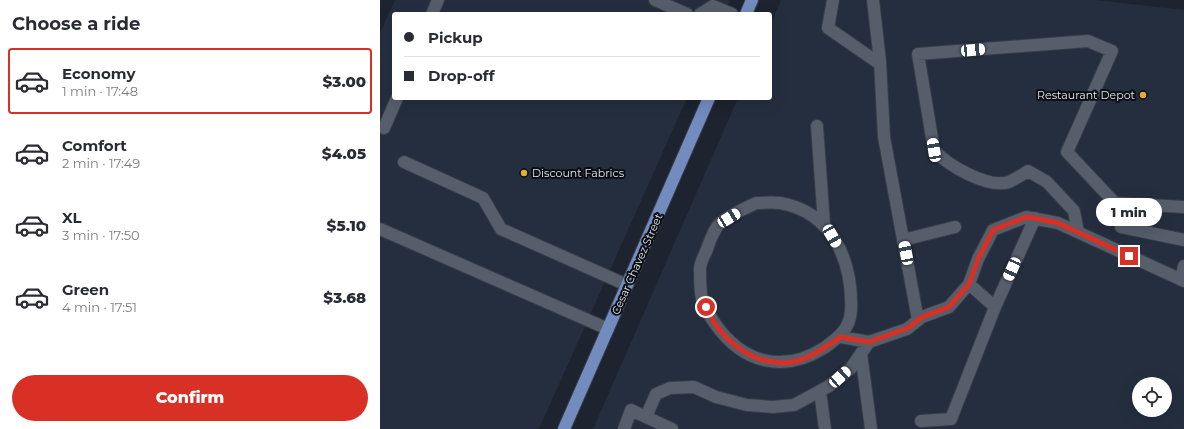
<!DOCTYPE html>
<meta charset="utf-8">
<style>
:root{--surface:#fff;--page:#f7f7f7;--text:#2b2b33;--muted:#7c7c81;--line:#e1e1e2;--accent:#d93025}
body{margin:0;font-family:Montserrat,sans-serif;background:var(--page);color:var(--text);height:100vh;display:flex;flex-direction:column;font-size:15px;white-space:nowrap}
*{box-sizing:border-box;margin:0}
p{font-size:13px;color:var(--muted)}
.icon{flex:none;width:22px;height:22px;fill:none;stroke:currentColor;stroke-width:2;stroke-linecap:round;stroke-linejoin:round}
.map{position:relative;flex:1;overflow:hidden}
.details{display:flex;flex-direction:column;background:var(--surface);width:380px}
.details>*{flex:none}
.top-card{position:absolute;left:12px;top:12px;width:380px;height:88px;border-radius:4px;box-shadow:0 4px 16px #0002;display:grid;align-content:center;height:88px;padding:0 12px;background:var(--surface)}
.buttons{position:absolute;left:752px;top:377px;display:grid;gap:8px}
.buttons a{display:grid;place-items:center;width:40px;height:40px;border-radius:50%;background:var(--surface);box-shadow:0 4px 16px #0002;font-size:20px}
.end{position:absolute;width:18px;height:18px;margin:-9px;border:5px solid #d93025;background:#fff;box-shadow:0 0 0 2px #fff}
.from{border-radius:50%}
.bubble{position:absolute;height:28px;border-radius:14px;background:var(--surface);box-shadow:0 4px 16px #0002;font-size:13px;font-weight:800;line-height:28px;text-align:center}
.car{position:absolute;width:12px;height:24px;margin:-12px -6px;border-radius:5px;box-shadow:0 0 3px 1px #0007;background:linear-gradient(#fff 24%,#345 0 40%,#fff 0 76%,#345 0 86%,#fff 0)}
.top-card b{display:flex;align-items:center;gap:14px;height:38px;font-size:15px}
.top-card b+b{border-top:1px solid var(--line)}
.top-card i{width:10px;height:10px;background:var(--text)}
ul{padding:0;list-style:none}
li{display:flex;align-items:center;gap:12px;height:66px;margin:0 8px 6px;padding:0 4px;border:2px solid transparent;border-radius:4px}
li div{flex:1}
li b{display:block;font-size:15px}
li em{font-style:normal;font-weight:800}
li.active{border-color:var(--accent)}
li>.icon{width:36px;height:36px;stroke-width:1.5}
h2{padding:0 12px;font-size:18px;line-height:48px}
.action{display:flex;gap:8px;margin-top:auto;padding:8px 12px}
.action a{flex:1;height:46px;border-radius:24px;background:var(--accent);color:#fff;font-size:16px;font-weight:800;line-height:46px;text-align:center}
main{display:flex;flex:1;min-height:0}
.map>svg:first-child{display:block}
.built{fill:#252e3f;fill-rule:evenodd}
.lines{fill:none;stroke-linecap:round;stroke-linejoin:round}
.minor-casing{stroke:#383d47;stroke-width:14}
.major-casing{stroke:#383d47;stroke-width:14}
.minor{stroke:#565e6b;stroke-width:12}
.major{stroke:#728cbf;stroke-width:12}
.route{stroke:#d93025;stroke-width:5}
.poi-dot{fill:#e4ae35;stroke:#0a0d12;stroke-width:1.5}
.labels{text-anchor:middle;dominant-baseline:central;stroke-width:4;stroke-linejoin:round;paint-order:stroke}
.poi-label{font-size:11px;fill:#e5e9f1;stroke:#0a0d12;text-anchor:end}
.street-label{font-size:11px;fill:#e5e9f1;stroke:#0a0d12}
</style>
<main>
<section class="details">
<h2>Choose a ride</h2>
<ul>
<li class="active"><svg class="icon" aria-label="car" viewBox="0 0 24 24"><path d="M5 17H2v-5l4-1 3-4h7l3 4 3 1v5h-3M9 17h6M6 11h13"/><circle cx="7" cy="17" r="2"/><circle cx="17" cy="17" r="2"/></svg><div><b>Economy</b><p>1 min · 17:48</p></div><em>$3.00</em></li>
<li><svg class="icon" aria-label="car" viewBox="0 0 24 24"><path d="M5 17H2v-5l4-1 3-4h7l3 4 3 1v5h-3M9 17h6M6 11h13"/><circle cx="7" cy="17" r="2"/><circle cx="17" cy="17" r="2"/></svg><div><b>Comfort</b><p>2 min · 17:49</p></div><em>$4.05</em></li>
<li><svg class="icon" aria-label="car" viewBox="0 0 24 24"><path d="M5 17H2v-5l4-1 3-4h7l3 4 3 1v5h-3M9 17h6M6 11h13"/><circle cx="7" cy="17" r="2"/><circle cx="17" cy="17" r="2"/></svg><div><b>XL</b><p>3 min · 17:50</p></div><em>$5.10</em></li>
<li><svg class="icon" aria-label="car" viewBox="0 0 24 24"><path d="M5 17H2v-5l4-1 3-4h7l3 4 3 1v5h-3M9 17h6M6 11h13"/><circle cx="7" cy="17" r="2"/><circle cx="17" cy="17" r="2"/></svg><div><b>Green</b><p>4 min · 17:51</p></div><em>$3.68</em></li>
</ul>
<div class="action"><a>Confirm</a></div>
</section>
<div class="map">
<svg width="804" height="429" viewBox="0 0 804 429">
<rect width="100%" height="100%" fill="#1d232f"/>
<path class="built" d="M15 0H350L344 14H14V98H307L159 429H0V33Z
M401 0H715L804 10V429H213L358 98H390V25ZM759 384H785V410H759Z"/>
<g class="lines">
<defs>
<path id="minor" d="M275 0 307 14
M453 0 448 28 500 64
M493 0 500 61 504 137 538 320
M333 6 352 14
M52 14 58 0
M320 14 333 6
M437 126 444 224
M4 128 17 98
M24 162 103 198 121 229 247 285
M376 203C383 203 392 202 400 203 453 212 473 262 471 311 470 329 458 338 444 348 404 373 364 364 336 325 331 318 325 308 322 299 320 290 320 277 320 269 320 262 325 255 327 249 330 240 334 229 341 222 350 214 365 209 376 203Z
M741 227 804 240
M0 229 228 329
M698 232 694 211 667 182 648 171C642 175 635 179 629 182 608 189 567 165 554 150L538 54 708 41 732 51 687 152 735 203 804 207
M523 240 575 227
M801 279 804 266
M589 284 615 307
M461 337 489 342
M481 353 491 429
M440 391 445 429
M266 417 292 429
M541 421 571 419 615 307 655 218
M244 429 251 410 266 417 276 394 290 388 314 387 336 397 367 405 393 407 414 405 449 386 471 368 489 342 527 329 542 317 569 307 589 284 598 259 613 230 646 217 678 223 804 281"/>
<path id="major" d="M366 14 372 0
M184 429 329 98"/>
</defs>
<use href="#minor" class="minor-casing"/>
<use href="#major" class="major-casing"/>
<use href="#minor" class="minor"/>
<use href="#major" class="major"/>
</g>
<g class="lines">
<path class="route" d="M326 307C341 342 378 370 417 361 433 357 448 345 461 337L489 342 528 328 542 317 569 307 589 284 598 259 613 230 646 217 655 218 678 223 749 256"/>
</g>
<g class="poi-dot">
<circle cx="763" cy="95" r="4"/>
<circle cx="144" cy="173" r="4"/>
</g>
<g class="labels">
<g class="poi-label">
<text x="755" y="95">Restaurant Depot</text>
<text x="152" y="173" text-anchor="start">Discount Fabrics</text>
</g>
<g class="street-label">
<text transform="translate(257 264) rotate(-66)">Cesar Chavez Street</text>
</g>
</g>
</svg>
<div class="buttons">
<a><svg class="icon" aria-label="locate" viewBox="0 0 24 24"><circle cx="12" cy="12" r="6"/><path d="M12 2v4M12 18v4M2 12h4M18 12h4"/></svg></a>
</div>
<i class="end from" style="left:326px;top:307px"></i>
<i class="end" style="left:749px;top:256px"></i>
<div class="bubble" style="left:716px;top:198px;width:66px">1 min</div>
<i class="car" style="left:593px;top:50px;rotate:85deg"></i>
<i class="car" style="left:554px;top:150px;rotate:351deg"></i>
<i class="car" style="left:349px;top:218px;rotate:59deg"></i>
<i class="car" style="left:452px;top:236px;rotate:150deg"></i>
<i class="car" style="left:526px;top:253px;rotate:349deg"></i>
<i class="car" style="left:632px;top:269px;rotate:204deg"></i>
<i class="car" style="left:460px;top:377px;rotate:48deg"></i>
<div class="top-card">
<b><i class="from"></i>Pickup</b>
<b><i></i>Drop-off</b>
</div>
</div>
</main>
